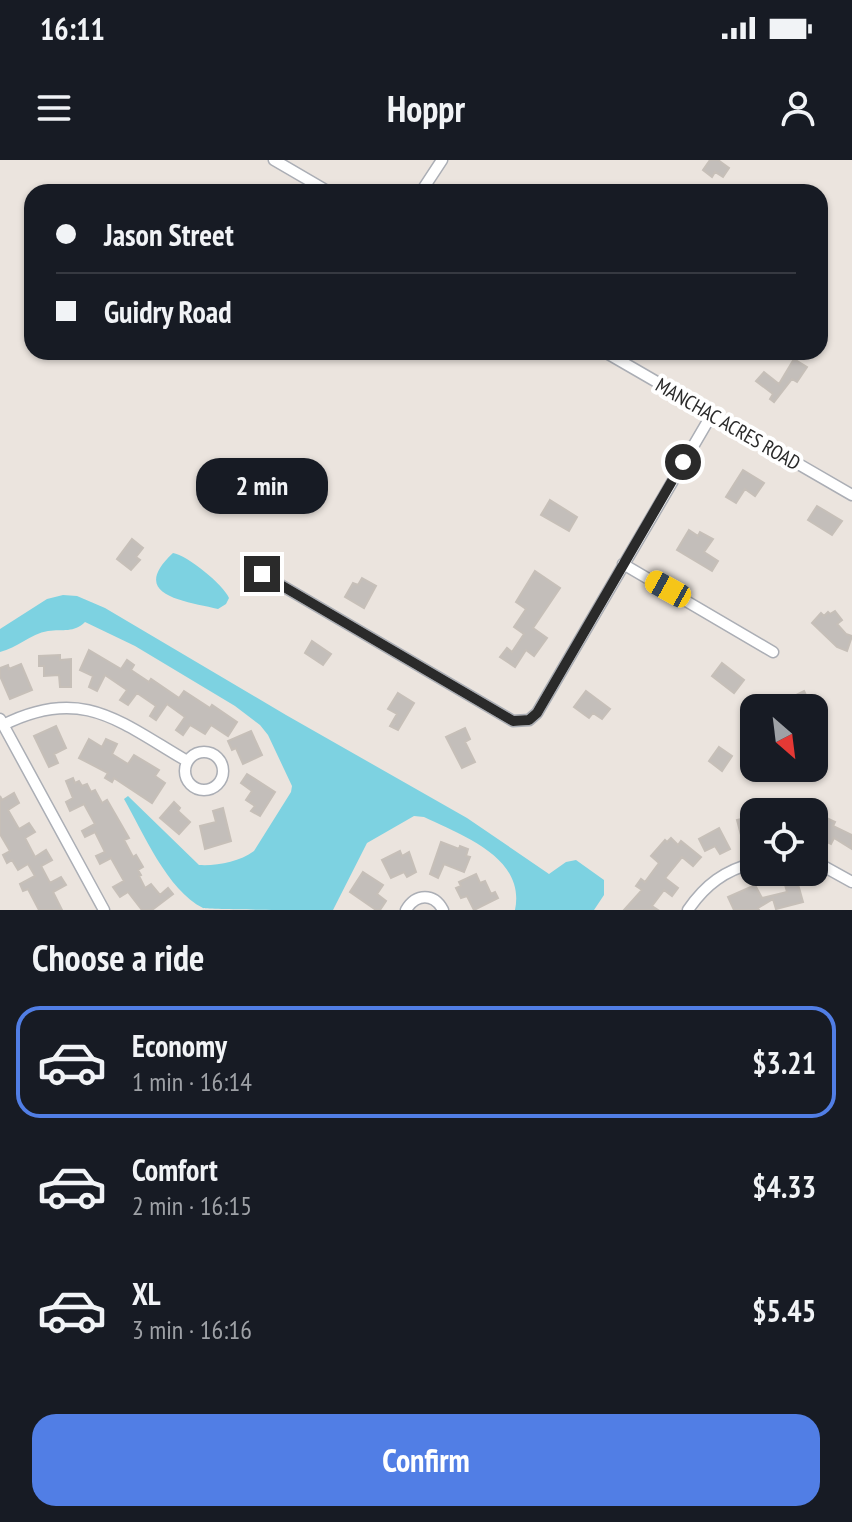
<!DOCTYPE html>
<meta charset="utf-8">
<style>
:root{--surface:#171b24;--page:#20242c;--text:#f1f3f6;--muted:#9ea1a6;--line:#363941;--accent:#517ee5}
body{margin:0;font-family:"PT Sans Narrow",sans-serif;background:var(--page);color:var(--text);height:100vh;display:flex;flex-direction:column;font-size:30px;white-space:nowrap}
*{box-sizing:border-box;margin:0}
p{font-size:26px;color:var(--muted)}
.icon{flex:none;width:44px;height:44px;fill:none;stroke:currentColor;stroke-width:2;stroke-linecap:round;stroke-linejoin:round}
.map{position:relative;height:750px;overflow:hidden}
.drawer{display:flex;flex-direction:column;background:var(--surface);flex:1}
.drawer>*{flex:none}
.guide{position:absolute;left:24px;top:24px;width:804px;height:176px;border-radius:24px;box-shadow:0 2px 6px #0004;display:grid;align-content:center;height:176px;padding:0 32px;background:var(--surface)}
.needle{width:52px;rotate:152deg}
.controls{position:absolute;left:740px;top:534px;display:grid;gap:16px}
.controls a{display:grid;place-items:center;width:88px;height:88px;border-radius:16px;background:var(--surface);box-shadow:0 2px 6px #0004;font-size:40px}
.end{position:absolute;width:36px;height:36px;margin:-18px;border:10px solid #2a2a2a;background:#fff;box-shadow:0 0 0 4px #fff}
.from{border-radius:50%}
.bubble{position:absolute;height:56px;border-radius:24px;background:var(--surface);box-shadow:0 2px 6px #0004;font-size:26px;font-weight:700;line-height:56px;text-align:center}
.car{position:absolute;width:24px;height:48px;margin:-24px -12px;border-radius:10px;box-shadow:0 0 6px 2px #0007;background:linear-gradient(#f5c518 24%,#345 0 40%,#f5c518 0 76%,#345 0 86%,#f5c518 0)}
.guide b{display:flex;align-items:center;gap:28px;height:76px;font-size:30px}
.guide b+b{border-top:2px solid var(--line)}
.guide i{width:20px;height:20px;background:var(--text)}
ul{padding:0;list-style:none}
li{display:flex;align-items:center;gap:24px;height:112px;margin:0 16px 12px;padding:0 16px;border:4px solid transparent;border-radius:24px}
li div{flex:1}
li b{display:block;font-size:30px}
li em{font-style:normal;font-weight:700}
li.current{border-color:var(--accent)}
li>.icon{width:72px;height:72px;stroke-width:1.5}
h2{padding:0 32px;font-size:36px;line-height:96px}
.button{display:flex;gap:16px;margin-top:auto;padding:16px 32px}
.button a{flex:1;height:92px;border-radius:24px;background:var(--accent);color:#fff;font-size:32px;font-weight:700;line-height:92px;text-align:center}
.status{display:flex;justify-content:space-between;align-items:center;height:56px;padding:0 40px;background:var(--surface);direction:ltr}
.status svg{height:22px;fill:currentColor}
header{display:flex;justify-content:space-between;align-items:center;height:104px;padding:0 32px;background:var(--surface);font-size:36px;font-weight:700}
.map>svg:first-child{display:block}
.water{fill:#7dd2e1}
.building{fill:#c3beba;stroke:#c6bfb8;stroke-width:2}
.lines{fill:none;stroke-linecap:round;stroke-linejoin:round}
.minor-casing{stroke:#abaeb5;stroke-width:13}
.minor{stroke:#fff;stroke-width:10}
.route{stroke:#2a2a2a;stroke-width:10}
.labels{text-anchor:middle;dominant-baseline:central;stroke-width:8;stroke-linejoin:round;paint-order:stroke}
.street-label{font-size:20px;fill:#2a2a2a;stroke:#fff}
</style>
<div class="status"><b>16:11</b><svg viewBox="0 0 49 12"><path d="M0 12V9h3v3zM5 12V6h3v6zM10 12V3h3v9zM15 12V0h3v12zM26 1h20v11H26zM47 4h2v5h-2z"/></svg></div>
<header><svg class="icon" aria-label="menu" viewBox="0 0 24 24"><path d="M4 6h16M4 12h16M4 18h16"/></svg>Hoppr<svg class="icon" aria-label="person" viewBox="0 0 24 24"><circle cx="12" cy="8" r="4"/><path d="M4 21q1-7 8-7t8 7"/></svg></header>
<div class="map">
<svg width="852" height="750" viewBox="0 0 852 750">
<rect width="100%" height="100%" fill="#ebe4de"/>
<path class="water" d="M173 393C187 395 224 425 229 438L226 444 218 449C186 441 127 436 173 393Z
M63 435 77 436 105 448 286 555 467 658 549 714 566 702 576 700 604 720V735L594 750H515C526 697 461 675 424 657L414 656 367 683 333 750C313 750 213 750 203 748 167 730 143 672 124 639L128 636 199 705C217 706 239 702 254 691L291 632 292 626 268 575 260 565 235 546 135 486 85 462C74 473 63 469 48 471 30 474 17 488 0 492V469L47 439Z"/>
<path class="building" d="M710 0H718L729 8 723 17 715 12 712 17 703 10Z
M794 199 807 207 797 222 792 219 774 242 770 239 773 234 756 221 764 212 779 224Z
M743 310 764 323 755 336 745 329 736 343 726 337Z
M550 340 577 357 569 371 541 355Z
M817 346 842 361 832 375 808 360Z
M689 370 698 376 700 372 713 379 704 392 718 401 712 411 677 390Z
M132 379 143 388 136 397 140 400 131 410 117 399Z
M535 411 560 428 533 468 547 478 534 496 526 490 515 507 500 497 507 488 512 492 524 474 514 467 526 449 516 442Z
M362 418 376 426 364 448 345 437 353 423 358 425Z
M835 451 842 460 837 464 846 474 852 476 847 491 837 487 812 463 821 453 824 456 828 452 830 454Z
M312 481 331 494 323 505 305 493Z
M89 490 121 509 127 500 134 505 131 510 149 522 151 519 179 538 184 531 210 548 212 545 237 562 228 576 211 565 205 574 190 565 183 575 176 570 185 557 167 544 156 560 150 556 156 546 137 533 128 545 120 540 127 530 105 515 97 531 89 527 93 516 80 510Z
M60 495V500L71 499V527H60L59 515 44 516V506H39V496Z
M722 503 744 520 734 533 712 516Z
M21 504 32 530 10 539 0 516V508L8 505 9 509Z
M586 531 610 549 602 559 593 553 589 558 574 547Z
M804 531 812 548H782L780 543Z
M398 533 414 543 398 570 390 566 397 554 388 549Z
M56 566 66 588 54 594 58 603 49 607 34 576Z
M465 568 470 579 465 582 475 602 462 608 446 577Z
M251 571 262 595 243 604 236 588 232 590 228 581Z
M89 579 102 587 106 579 117 584 112 594 128 604 134 595 159 610 155 616 165 623 152 643 114 618 112 622 105 618 108 613 79 598Z
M719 587 732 596 722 611 709 601Z
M247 614 275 632 260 656 251 651 255 646 246 640 252 631 241 623Z
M73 618 75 623 79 621 82 626 87 624 91 632 95 630 102 643 107 640 129 678 124 680 133 697 136 695 143 707 138 710 141 715 139 716 145 728 151 724 160 735 168 728 173 734 152 750H142L128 732 120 737 113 727 124 721 111 698 100 704 96 696 105 692 95 672 85 677 82 671 95 664 84 644 70 651 66 642 73 638 66 621Z
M14 633 19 643 8 650 19 669 29 663 35 672 25 678 35 697 46 690 52 700 41 706 50 723 61 717 66 725 53 732 62 750H39L28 729 23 731 20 724 35 716 28 704 18 710 12 700 7 703 3 695 10 691 0 674V636L2 640Z
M174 642 180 648 178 651 190 662 179 674 160 658Z
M223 648 231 681 205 689 200 666 216 662 213 651Z
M818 654 835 662 833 666 852 675V689L834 678 831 684 823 680 825 676 814 670Z
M754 656V672L741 675 737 660Z
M719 668 730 689 720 694 715 686 705 691 699 679Z
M671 678 678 685 681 681 701 697 693 706 682 697 665 718 678 728 672 736 664 730 652 746 658 750H624L642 730 636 726 641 719 645 722 659 703 651 696 665 680 667 682Z
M441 682 459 689 460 686 468 689 466 696 470 697 464 712 444 704 438 718 430 714Z
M400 691 402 696 409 692 416 712 407 717 404 712 391 718 382 700Z
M363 712 383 725 377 734 386 741 380 750H376L350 732Z
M476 714 480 723 485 721 491 734 495 732 498 738 474 750 467 736 461 738 456 728 461 726 459 722Z
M796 717 803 742 776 749 773 739 758 748 759 750H734L728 737 755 725 762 738 787 732 784 721Z"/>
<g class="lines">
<defs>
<path id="minor" d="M274 0 329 32
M421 32 442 0
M605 192 852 335
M623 404 773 492
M262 414 513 561 529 560 537 553 712 254
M0 559 104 750
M3 565C82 525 120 562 187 601
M185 611a19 19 0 1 1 38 0a19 19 0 1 1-38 0Z
M814 701 852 722
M406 750C416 733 434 733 443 750
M688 750C705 725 725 710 754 703"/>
</defs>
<use href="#minor" class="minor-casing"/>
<use href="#minor" class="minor"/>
</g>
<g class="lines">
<path class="route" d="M262 414 513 561 529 560 537 553 683 302"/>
</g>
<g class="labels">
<g class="street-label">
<text transform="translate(728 264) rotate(30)">MANCHAC ACRES ROAD</text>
</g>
</g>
</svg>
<div class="controls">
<a><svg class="needle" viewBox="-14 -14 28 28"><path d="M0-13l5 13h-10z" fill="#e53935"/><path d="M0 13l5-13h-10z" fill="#9ea1a6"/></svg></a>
<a><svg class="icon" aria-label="locate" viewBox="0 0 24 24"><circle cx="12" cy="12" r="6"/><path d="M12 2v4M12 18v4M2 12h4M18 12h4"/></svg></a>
</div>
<i class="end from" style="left:683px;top:302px"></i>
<i class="end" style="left:262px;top:414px"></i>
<div class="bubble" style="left:196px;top:298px;width:132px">2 min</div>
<i class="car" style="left:668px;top:429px;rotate:299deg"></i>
<div class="guide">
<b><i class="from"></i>Jason Street</b>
<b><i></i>Guidry Road</b>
</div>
</div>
<section class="drawer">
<h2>Choose a ride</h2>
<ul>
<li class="current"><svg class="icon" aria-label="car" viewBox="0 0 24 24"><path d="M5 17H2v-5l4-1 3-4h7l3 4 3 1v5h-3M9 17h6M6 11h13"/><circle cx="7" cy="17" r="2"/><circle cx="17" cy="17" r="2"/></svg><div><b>Economy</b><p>1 min · 16:14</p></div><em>$3.21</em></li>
<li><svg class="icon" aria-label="car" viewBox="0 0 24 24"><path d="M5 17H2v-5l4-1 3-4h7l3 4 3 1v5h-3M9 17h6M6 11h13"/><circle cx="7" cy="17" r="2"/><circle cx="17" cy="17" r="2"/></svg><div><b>Comfort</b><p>2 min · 16:15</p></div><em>$4.33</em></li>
<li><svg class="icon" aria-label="car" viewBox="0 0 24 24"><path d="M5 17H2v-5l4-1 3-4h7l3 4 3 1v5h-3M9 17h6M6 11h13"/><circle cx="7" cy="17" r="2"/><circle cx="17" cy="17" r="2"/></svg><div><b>XL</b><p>3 min · 16:16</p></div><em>$5.45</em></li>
</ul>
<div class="button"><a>Confirm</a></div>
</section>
